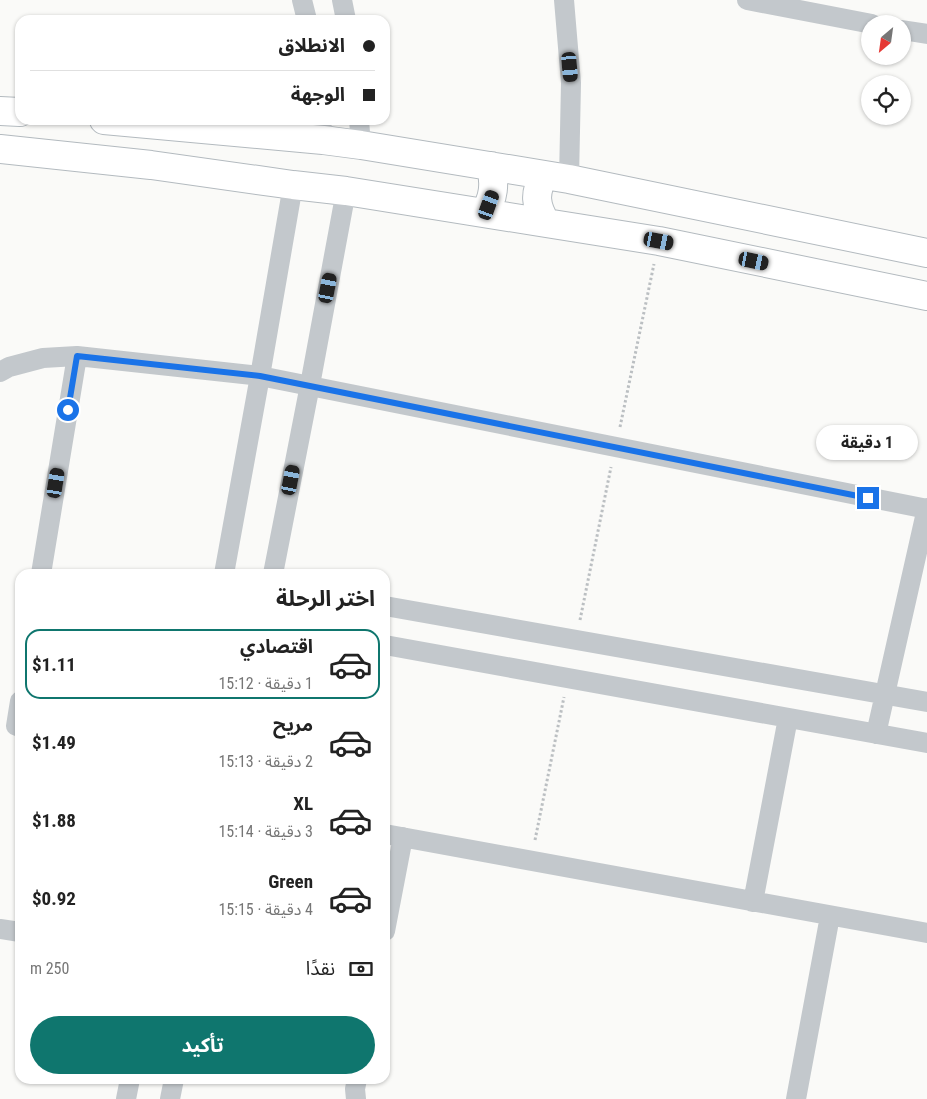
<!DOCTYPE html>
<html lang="ar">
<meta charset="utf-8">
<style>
:root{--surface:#fff;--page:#f6f6f6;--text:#222;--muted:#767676;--line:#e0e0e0;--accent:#0f766e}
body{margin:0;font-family:"Roboto Condensed","Noto Sans Arabic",sans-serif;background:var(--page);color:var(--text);direction:rtl;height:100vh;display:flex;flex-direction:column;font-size:19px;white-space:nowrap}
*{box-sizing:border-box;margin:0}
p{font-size:16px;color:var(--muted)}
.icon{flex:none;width:28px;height:28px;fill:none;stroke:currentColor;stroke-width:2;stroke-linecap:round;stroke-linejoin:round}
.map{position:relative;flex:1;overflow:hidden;direction:ltr}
.drawer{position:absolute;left:15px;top:569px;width:375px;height:515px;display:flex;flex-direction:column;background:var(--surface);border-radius:15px;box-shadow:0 1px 4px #0004;direction:rtl}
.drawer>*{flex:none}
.hud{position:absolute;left:15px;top:15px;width:375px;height:110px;border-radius:15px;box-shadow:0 1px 4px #0004;direction:rtl;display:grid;align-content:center;height:110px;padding:0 15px;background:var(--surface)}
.needle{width:32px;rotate:209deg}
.controls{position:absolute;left:861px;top:15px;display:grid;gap:10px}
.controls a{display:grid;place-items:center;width:50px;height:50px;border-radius:50%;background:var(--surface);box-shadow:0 1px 4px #0004;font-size:25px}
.end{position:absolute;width:22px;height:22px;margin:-11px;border:6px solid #1a73e8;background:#fff;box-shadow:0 0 0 2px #fff}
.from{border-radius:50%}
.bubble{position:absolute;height:35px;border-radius:18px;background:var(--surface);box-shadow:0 1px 4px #0004;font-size:16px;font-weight:700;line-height:35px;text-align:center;direction:rtl}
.car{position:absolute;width:15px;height:30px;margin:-15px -8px;border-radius:6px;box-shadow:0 0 4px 1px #0007;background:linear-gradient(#222 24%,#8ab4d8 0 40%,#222 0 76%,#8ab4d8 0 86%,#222 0)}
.hud b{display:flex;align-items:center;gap:18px;height:48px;font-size:19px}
.hud b+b{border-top:1px solid var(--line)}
.hud i{width:12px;height:12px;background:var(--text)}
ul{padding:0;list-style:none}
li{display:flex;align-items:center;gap:15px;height:70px;margin:0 10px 8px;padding:0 5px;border:2px solid transparent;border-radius:15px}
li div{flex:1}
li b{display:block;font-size:19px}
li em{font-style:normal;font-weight:700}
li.active{border-color:var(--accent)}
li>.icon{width:45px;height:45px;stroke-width:1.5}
h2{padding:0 15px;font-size:22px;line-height:60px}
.pay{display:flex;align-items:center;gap:12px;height:55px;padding:0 15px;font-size:19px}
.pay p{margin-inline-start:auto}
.button{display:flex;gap:10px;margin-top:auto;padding:10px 15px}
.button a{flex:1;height:58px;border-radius:30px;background:var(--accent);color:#fff;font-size:20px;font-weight:700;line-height:58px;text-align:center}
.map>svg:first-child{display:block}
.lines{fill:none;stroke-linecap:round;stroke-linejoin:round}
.secondary-casing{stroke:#b3babf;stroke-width:30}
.path{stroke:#bbbfc2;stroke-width:3;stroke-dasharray:2.5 2.5;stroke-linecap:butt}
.street{stroke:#c3c8cc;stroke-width:20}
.secondary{stroke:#fff;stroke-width:28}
.route{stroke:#1a73e8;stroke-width:6}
</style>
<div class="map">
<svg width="927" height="1099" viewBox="0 0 927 1099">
<rect width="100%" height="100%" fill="#fafaf8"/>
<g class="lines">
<defs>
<path id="secondary" d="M0 111 20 112
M104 120 323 140 361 145 569 179 927 253
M0 149 151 165 293 185 346 191 546 223 659 241 927 296
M544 175C534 193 535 205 546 223
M484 213C494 198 495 184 491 166"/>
</defs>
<use href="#secondary" class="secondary-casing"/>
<path class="path" d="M620 427 654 264
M580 620 611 467
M535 840 564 697"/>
<path class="street" d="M302 0 307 20
M342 0 346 20
M564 0 571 83 569 179
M747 0 872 24
M902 30 927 34
M321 120 323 140
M359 120 361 145
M0 372 9 367 43 358 77 356 260 376 927 509
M41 574 77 356
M224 574 260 376 293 185
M273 574 310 385 346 191
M385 606 927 702
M385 645 927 743
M16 726 20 701
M876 734 927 508
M385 834 927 933
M753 902 788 718
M0 929 20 932
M385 931 403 837
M126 1099 130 1079
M170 1099 174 1079
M356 1099 355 1089 357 1079
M796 1099 830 916"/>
<use href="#secondary" class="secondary"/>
</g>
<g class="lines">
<path class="route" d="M68 410 77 356 260 376 868 498"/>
</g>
</svg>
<div class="controls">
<a><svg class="needle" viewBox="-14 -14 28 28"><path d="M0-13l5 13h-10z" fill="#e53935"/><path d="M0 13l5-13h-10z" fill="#767676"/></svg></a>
<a><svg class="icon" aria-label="locate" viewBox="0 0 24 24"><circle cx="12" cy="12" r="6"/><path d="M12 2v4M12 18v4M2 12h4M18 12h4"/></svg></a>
</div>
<i class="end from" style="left:68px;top:410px"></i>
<i class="end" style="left:868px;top:498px"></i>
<div class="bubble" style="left:816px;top:425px;width:102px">1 دقيقة</div>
<i class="car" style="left:570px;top:67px;rotate:175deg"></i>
<i class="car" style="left:489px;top:205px;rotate:20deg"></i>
<i class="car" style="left:659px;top:241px;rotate:101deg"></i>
<i class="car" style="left:754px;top:261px;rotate:102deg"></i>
<i class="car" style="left:328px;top:288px;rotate:11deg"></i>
<i class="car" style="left:291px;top:480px;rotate:11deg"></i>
<i class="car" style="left:56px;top:483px;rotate:9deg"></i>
<div class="hud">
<b><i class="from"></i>الانطلاق</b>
<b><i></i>الوجهة</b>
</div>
<section class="drawer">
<h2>اختر الرحلة</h2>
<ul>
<li class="active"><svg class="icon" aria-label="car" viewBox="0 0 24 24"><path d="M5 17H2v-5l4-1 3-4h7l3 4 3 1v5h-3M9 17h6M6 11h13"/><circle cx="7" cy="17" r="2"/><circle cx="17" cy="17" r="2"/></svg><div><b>اقتصادي</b><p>1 دقيقة · 15:12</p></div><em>$1.11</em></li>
<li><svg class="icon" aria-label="car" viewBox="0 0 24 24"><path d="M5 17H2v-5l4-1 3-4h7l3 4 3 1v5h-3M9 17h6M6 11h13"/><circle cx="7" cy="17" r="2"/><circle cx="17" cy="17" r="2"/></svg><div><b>مريح</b><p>2 دقيقة · 15:13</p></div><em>$1.49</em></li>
<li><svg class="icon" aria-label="car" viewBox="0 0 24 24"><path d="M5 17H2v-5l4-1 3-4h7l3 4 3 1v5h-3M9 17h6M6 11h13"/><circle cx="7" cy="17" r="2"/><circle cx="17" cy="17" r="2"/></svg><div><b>XL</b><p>3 دقيقة · 15:14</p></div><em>$1.88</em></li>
<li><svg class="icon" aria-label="car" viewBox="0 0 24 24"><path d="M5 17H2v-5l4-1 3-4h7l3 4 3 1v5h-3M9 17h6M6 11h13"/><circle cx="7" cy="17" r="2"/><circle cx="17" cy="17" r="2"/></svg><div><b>Green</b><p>4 دقيقة · 15:15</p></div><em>$0.92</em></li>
</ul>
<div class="pay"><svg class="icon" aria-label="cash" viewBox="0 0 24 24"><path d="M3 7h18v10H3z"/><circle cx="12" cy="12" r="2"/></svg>نقدًا<p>250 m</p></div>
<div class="button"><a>تأكيد</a></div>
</section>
</div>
